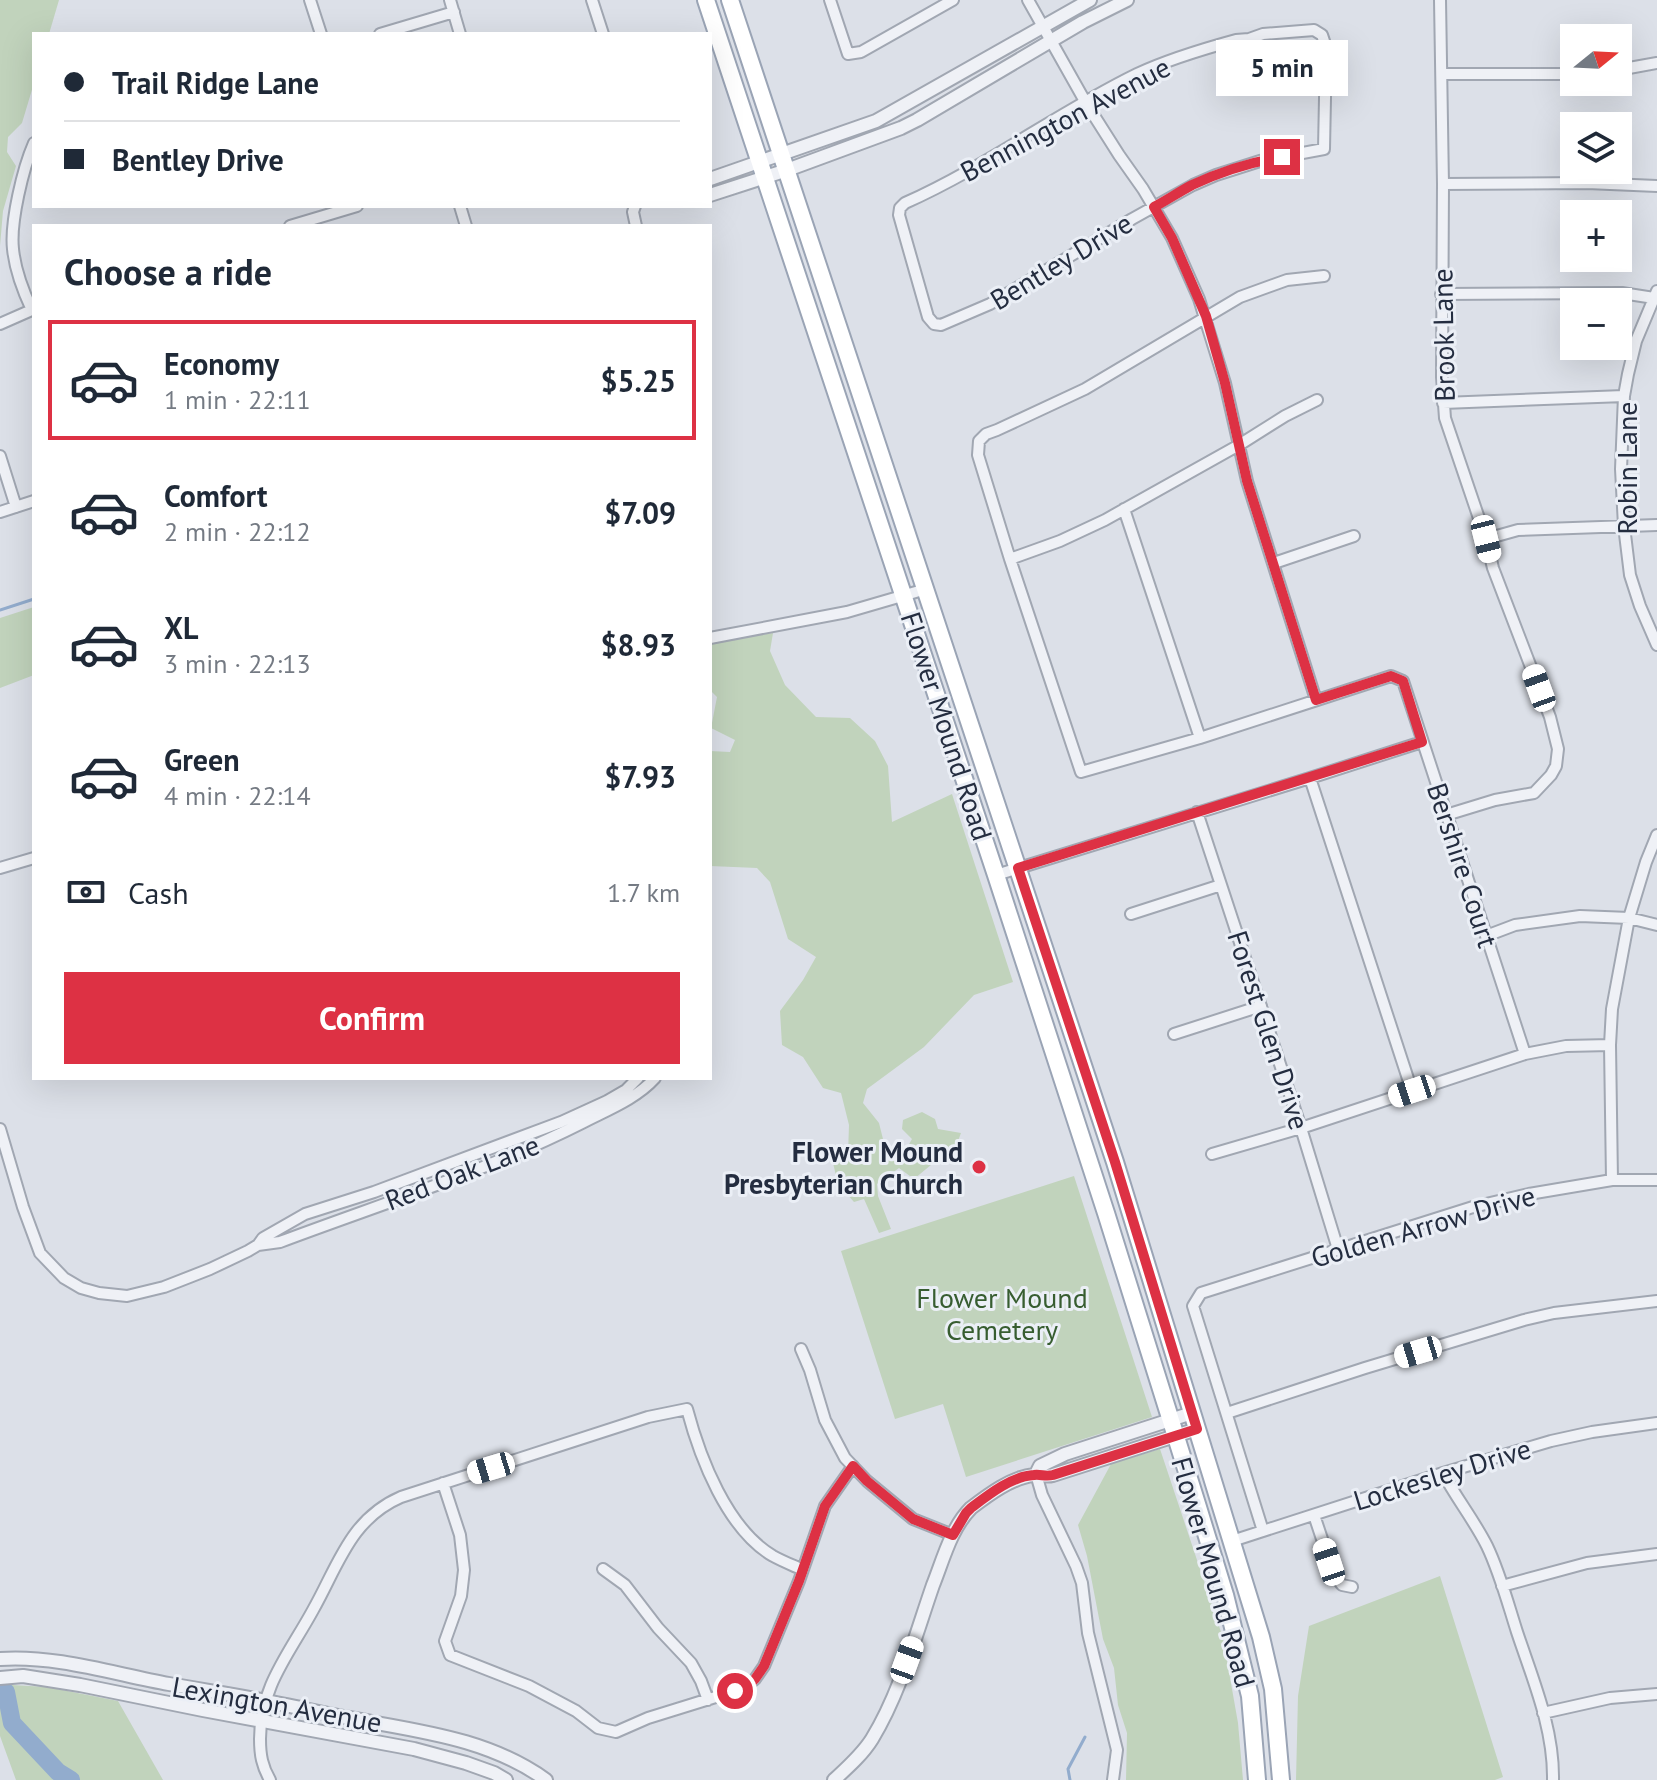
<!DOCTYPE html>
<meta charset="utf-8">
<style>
:root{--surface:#fff;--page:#f6f6f7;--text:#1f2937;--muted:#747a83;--line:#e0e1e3;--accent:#dd3144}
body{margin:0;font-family:"PT Sans",sans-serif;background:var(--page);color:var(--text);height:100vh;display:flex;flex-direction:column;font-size:30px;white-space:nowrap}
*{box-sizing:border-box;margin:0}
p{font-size:26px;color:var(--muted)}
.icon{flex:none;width:44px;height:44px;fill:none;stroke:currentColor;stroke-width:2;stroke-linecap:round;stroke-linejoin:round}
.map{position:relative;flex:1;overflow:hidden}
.side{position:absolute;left:32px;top:224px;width:680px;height:856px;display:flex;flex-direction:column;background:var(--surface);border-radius:0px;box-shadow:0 8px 32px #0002}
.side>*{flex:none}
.banner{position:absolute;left:32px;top:32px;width:680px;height:176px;border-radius:0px;box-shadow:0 8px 32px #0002;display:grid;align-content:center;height:176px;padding:0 32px;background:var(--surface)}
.needle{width:52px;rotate:72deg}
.fabs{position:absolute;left:1560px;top:24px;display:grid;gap:16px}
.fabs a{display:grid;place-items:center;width:72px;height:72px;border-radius:0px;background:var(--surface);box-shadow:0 8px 32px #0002;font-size:40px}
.end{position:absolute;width:36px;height:36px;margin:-18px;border:10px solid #dd3144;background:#fff;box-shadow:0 0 0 4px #fff}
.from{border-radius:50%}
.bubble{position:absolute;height:56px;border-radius:0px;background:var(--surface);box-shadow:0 8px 32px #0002;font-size:26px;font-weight:800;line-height:56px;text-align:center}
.car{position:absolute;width:24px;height:48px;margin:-24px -12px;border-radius:10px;box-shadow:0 0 6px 2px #0007;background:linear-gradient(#fff 24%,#345 0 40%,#fff 0 76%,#345 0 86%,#fff 0)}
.banner b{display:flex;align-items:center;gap:28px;height:76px;font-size:30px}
.banner b+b{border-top:2px solid var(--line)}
.banner i{width:20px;height:20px;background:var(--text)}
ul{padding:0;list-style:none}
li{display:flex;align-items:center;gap:24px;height:120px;margin:0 16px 12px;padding:0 16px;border:4px solid transparent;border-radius:0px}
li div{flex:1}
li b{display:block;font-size:30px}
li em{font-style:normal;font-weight:800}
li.on{border-color:var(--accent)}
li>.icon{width:72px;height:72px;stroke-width:1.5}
h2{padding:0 32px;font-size:36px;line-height:96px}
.pay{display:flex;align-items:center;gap:20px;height:88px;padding:0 32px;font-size:30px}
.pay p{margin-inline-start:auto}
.action{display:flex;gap:16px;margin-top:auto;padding:16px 32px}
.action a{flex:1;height:92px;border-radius:0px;background:var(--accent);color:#fff;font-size:32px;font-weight:800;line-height:92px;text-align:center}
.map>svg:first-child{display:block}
.green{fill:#c1d3bc}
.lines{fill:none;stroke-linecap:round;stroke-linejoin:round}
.stream{stroke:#92accd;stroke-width:3}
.river{stroke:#92accd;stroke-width:18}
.minor-casing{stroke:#a1a7b2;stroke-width:14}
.tertiary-casing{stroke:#a1a7b2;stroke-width:16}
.primary-casing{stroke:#9aa4b5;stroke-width:20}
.minor{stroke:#eff1f6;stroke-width:10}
.tertiary{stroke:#eff1f6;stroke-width:12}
.primary{stroke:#fff;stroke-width:16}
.route{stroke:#dd3144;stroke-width:10}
.poi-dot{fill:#dd3144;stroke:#ebeff6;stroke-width:3}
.labels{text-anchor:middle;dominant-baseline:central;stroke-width:6;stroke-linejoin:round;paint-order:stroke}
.street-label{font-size:28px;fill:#242d40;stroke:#ebeff6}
.poi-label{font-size:28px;font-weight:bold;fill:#242d40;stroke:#ebeff6;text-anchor:end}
.park-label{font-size:28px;fill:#375d30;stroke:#ebeff6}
</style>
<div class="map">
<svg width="1657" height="1780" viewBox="0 0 1657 1780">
<rect width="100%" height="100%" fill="#dce0e8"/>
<path class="green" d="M0 0H59L49 34H34V83L22 123 8 137 7 152 16 166 3 211 0 246Z
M34 607V675L0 688V618Z
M773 633 770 651 785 685 816 717 850 718 875 741 888 766 892 822 952 794 1013 982 974 995 924 1047 867 1089 863 1103 879 1123 883 1139 892 1153 908 1146 912 1139 902 1129 903 1120 922 1112 935 1119 938 1129 961 1133 955 1149 937 1160 914 1179 899 1168 877 1184 878 1196 891 1229 879 1233 864 1199 854 1202 838 1184 833 1163 848 1154 849 1125 841 1093 823 1088 803 1057 782 1045 780 1011 803 980 816 957 788 939 770 882 757 868 710 866V751L730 752 735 740 711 728 717 697 710 690V643Z
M1074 1176 1152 1417 966 1477 943 1404 895 1419 841 1251Z
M1160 1449 1223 1638 1238 1723 1243 1780H1126L1127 1733 1118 1705 1114 1668 1103 1639 1087 1556 1078 1525 1111 1464Z
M1440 1576 1503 1777 1495 1780H1296L1298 1696 1309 1626Z
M12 1685 47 1687 118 1701 163 1780H16L0 1736V1687Z"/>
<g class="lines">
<path class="stream" d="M0 610 34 599
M1070 1780 1068 1769 1085 1737"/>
<path class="river" d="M6 1692 12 1723 58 1772 71 1780"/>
<defs>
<path id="minor" d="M310 0 321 34
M450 0 460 34
M592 0 603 34
M830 0 848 54 861 52 953 0
M1028 0 1086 103 1119 155 1143 189 1172 238 1199 299 1225 383 1247 481 1316 700
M1440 0 1443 184 1442 377 1445 418 1486 539 1493 568 1550 717 1558 749 1556 766 1551 775 1534 793 1495 800 1446 815
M1314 30 1322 35 1326 47 1324 149 1260 161 1216 175 1193 185 1132 219 990 304 941 325 934 324 928 317 899 215 900 208 905 203C986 167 1057 113 1137 74 1169 59 1203 49 1236 40L1249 39 1263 34Z
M380 34 454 12
M1618 70 1657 63
M1442 74H1574
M1443 184 1587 183 1657 186
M460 206 466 226
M635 206 633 212 636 226
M290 226 357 206
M1324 276 1287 280 1240 297 1085 389 997 430 986 434 979 441 978 455 1010 559 1081 772 1200 738 1391 676 1403 681 1525 1054
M1657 291 1636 341 1628 374 1624 396 1621 469 1624 526 1630 575 1640 606 1657 645
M1441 294 1622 293 1654 298
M32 310C23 291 15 269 13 249 10 222 23 168 34 143
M0 324 34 309
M1443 403 1624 396
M0 456 16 507
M1124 509 1200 738
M0 512 34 501
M1486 539 1518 530 1657 525
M1010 559 1060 541 1105 520 1239 445 1285 416 1317 400
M1274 563 1354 536
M710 638 847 612 926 589
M1310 778 1412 1091
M1197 812 1301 1128 1338 1249
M0 868 34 858
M996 875 1310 778 1422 742
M1131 914 1221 885
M1486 936 1515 925 1580 916 1629 918 1657 925
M1174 1034 1261 1006
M0 1129 23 1207 40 1253 64 1278 81 1288 99 1293 127 1296 164 1287 210 1269 248 1251 258 1245 263 1238 305 1214 374 1192 561 1122 607 1101 626 1090 638 1078
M1212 1154 1301 1128 1525 1054 1566 1046 1610 1045
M1612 1180 1610 1045 1612 1009 1629 918 1646 862 1657 835
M258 1245 280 1242C381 1204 487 1171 582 1123 607 1110 636 1099 655 1078
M801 1349 810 1370 825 1420 845 1458 867 1481 913 1519 953 1535
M1227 1413 1365 1368 1524 1320 1554 1313 1657 1301
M1443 1473C1456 1498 1474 1520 1487 1546 1500 1573 1508 1604 1517 1632 1533 1680 1554 1729 1553 1780
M1036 1474 1042 1495 1076 1566 1082 1583 1088 1633 1117 1750 1113 1780
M443 1483 460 1535 464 1570 461 1596 445 1641 450 1655 529 1686 576 1711 598 1728 616 1732 648 1718 735 1691 747 1686 755 1679 764 1666 799 1581 825 1506 853 1466
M1314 1515 1334 1575 1342 1585 1352 1587
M1263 1531 1193 1306 1201 1293 1473 1207 1529 1194 1612 1180H1657
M1232 1541 1443 1473 1551 1441 1592 1432 1657 1423
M603 1569 625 1585 658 1628 691 1663 701 1681 708 1700
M1502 1586 1587 1563 1657 1554
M1543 1713 1610 1698 1657 1694
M270 1780C262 1766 260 1755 260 1739 260 1687 289 1654 313 1610 338 1566 350 1519 401 1497L648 1417 687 1409C700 1458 727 1529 773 1556 782 1561 792 1565 801 1569"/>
<path id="tertiary" d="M710 179 876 121 1090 0
M710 195 787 170 901 128 917 120 1083 22 1127 0
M1036 1474 1040 1466 1065 1454 1192 1413
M0 1659C56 1655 114 1674 169 1684 201 1690 233 1694 265 1701 293 1706 321 1713 349 1718 417 1731 488 1738 546 1780
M0 1678 23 1676 80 1685 203 1710 414 1749 466 1763 494 1773 506 1780
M834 1780C847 1768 862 1755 872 1739 900 1693 915 1637 933 1585 943 1560 951 1528 971 1508 988 1495 1012 1477 1034 1475 1041 1474 1045 1477 1053 1475L1197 1429"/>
<path id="primary" d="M706 0 996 875 1106 1213 1197 1504 1225 1595 1250 1696 1257 1780
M730 0 1115 1162 1261 1637 1273 1689 1281 1780"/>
</defs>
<use href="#minor" class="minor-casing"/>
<use href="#tertiary" class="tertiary-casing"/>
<use href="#primary" class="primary-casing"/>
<use href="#minor" class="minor"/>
<use href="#tertiary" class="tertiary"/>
<use href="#primary" class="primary"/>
</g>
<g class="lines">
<path class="route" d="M735 1691 747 1686 755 1679 764 1666 799 1581 825 1506 853 1466 867 1481 913 1519 953 1535 966 1513 971 1508C988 1495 1012 1476 1034 1475 1041 1474 1045 1477 1053 1475L1197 1429 1115 1162 1018 868 1422 742 1403 681 1391 676 1316 700 1247 481 1225 383 1206 316 1172 238 1154 207C1167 200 1179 192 1192 185 1220 172 1251 162 1282 157"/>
</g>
<circle class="poi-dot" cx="979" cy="1167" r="8"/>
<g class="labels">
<g class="street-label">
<text transform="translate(1065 119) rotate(-28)">Bennington Avenue</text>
<text transform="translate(1061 261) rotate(-31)">Bentley Drive</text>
<text transform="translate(1443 335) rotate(-91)">Brook Lane</text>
<text transform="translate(1626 468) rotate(-90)">Robin Lane</text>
<text transform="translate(947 726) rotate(72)">Flower Mound Road</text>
<text transform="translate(1463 865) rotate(72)">Bershire Court</text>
<text transform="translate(1269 1030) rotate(72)">Forest Glen Drive</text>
<text transform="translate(462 1172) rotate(-21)">Red Oak Lane</text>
<text transform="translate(1423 1226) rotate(-16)">Golden Arrow Drive</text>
<text transform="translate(1442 1474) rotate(-17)">Lockesley Drive</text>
<text transform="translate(1214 1572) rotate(74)">Flower Mound Road</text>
<text transform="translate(277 1704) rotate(10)">Lexington Avenue</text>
</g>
<g class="poi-label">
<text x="963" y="1151">Flower Mound<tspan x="963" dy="32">Presbyterian Church</tspan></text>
</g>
<g class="park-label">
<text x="1002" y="1297">Flower Mound<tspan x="1002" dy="32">Cemetery</tspan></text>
</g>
</g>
</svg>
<div class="fabs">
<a><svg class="needle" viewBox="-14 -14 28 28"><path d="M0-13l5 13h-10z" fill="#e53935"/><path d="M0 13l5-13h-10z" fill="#747a83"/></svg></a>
<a><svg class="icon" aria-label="layers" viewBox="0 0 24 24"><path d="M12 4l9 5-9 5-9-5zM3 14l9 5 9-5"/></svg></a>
<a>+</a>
<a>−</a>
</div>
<i class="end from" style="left:735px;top:1691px"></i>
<i class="end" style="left:1282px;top:157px"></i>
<div class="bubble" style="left:1216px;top:40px;width:132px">5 min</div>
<i class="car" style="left:1486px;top:539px;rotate:166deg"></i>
<i class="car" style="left:1539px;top:688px;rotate:340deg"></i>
<i class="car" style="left:1412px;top:1091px;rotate:252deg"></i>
<i class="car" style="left:1418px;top:1352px;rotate:253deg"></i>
<i class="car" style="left:491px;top:1468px;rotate:253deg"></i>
<i class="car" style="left:1329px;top:1562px;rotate:342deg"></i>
<i class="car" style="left:907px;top:1660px;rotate:20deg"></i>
<div class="banner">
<b><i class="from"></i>Trail Ridge Lane</b>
<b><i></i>Bentley Drive</b>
</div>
<section class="side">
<h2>Choose a ride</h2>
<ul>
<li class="on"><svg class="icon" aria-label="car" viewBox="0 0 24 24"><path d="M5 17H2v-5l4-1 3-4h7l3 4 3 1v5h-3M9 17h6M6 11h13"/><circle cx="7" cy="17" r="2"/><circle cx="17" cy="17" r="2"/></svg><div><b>Economy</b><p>1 min · 22:11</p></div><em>$5.25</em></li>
<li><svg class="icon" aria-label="car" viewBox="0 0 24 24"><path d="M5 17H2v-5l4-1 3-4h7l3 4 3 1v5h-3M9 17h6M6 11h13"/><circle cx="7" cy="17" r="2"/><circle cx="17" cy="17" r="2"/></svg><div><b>Comfort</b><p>2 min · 22:12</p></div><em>$7.09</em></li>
<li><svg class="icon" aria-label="car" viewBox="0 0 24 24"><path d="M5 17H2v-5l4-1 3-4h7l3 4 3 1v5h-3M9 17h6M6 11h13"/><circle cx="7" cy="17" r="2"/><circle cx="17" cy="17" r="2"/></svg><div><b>XL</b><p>3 min · 22:13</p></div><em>$8.93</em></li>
<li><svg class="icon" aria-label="car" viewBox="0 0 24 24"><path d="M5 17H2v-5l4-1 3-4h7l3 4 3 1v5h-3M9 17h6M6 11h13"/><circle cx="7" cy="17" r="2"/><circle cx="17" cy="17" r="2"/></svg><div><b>Green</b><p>4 min · 22:14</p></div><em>$7.93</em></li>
</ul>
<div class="pay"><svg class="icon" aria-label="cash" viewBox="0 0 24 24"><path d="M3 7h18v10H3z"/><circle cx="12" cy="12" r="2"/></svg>Cash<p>1.7 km</p></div>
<div class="action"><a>Confirm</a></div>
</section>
</div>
